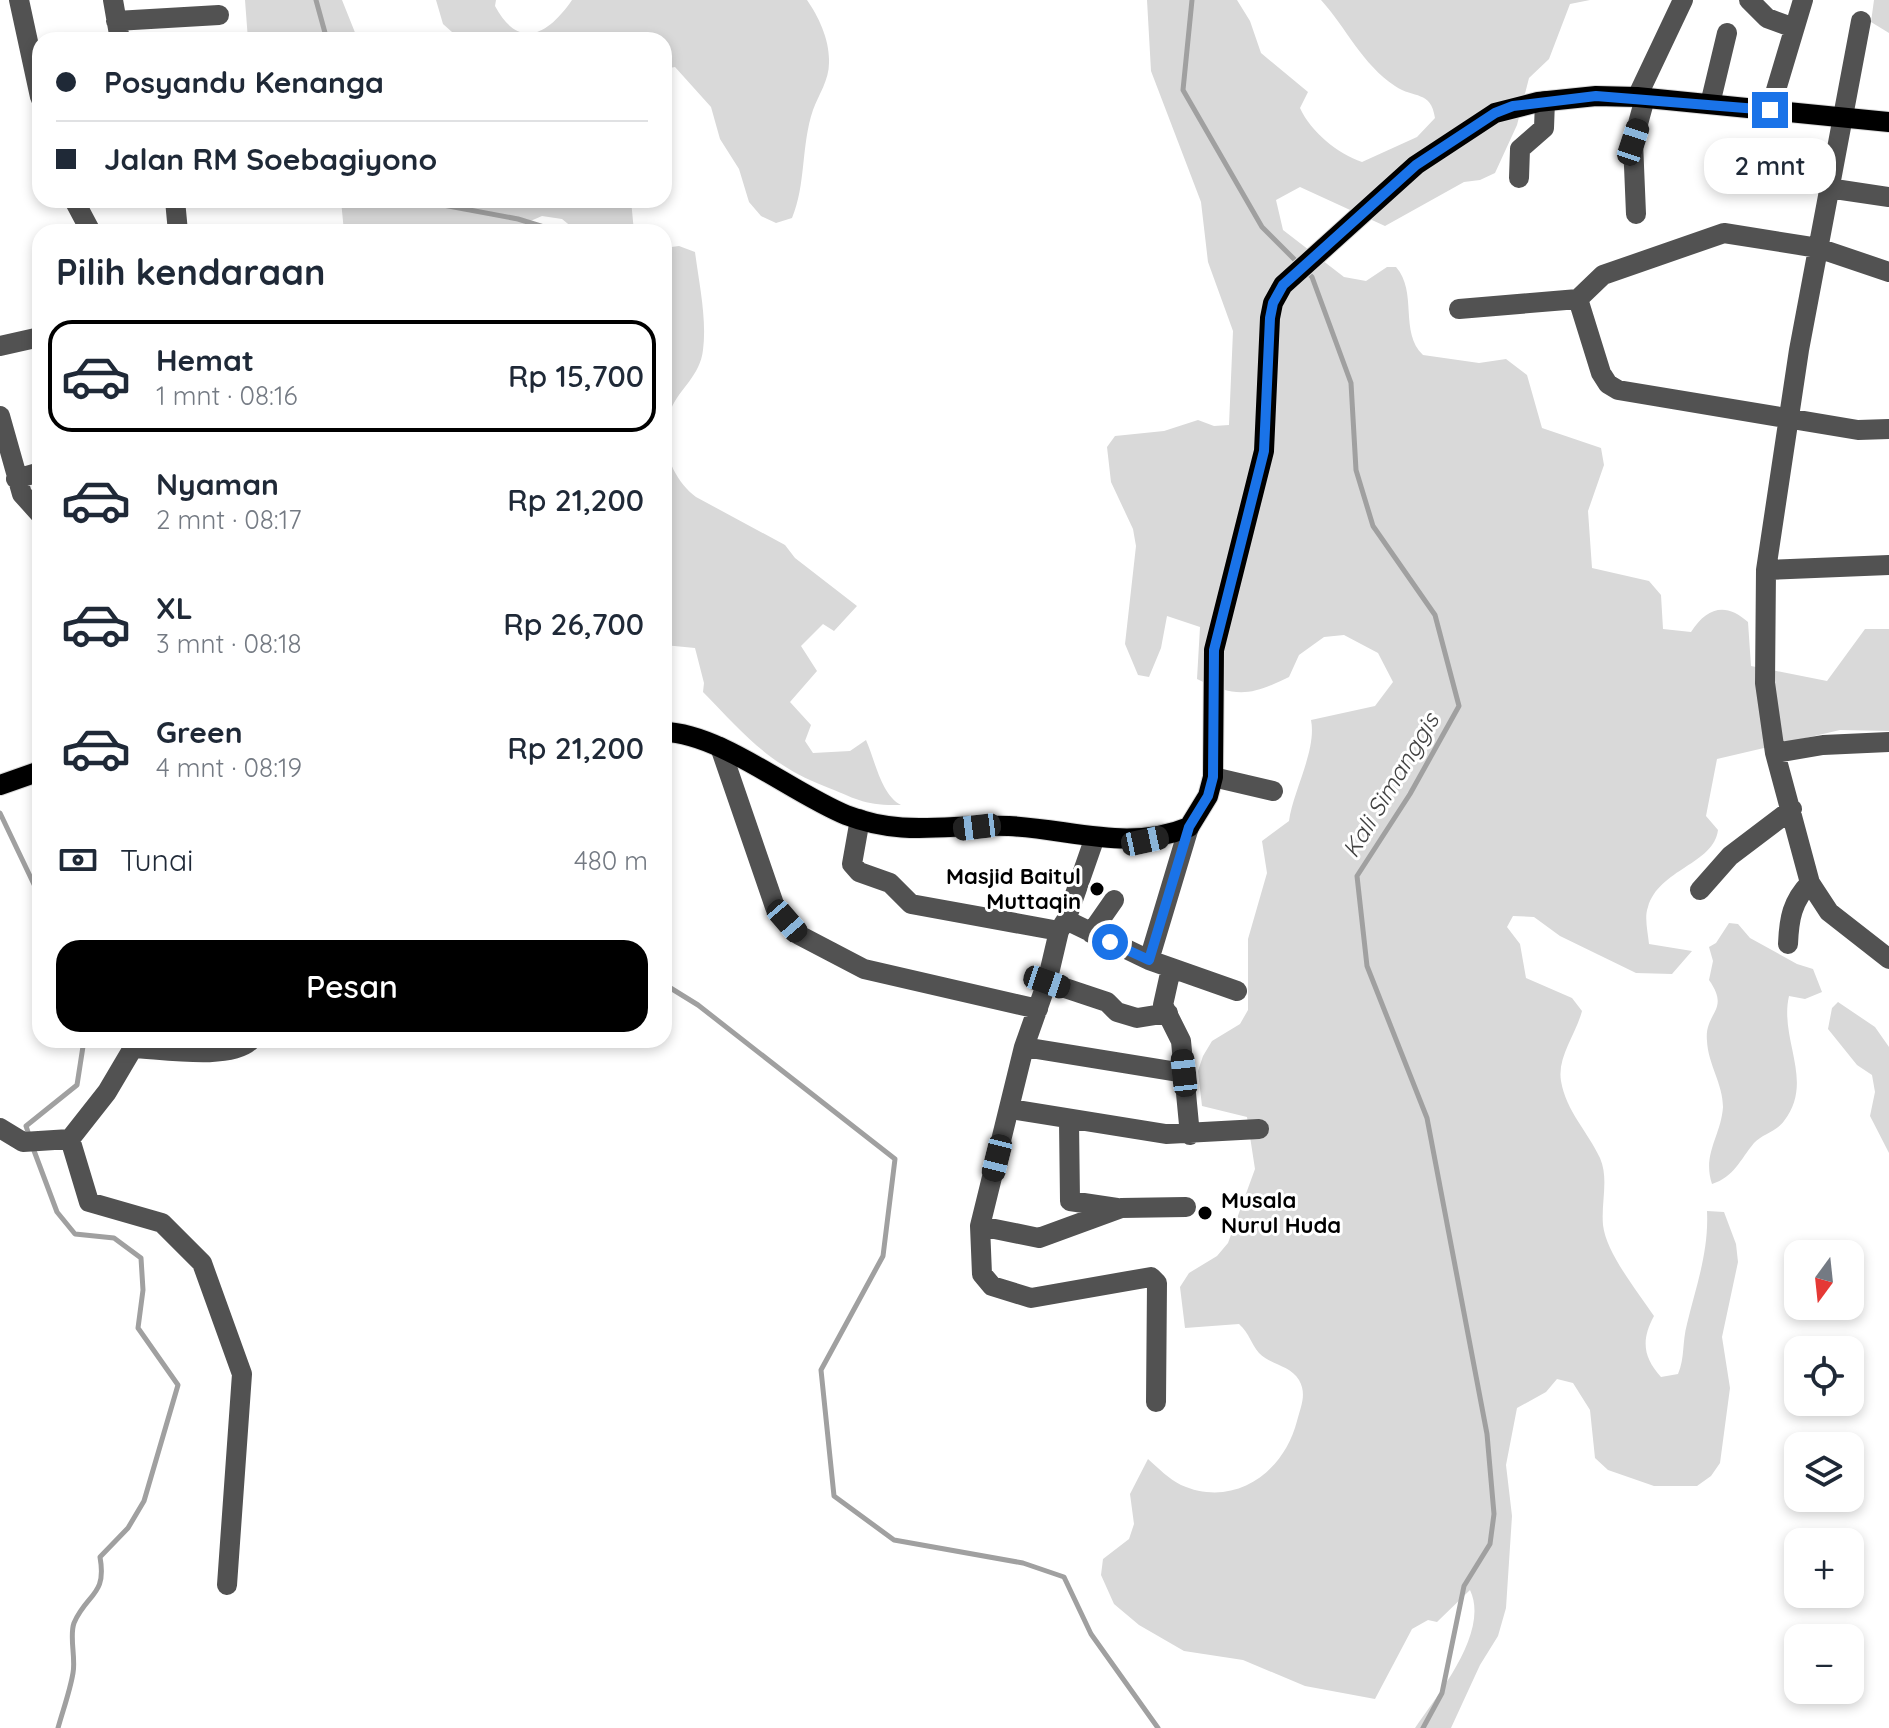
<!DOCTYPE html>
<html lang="id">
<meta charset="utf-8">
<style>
:root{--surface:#fff;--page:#f2f2f3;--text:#1f2937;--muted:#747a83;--line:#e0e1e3;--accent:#000}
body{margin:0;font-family:Quicksand,sans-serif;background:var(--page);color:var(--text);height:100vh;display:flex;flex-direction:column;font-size:30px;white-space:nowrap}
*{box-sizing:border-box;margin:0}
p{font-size:26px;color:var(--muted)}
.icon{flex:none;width:44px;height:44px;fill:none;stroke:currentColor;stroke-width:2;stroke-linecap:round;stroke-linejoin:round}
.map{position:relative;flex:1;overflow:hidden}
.side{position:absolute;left:32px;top:224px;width:640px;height:824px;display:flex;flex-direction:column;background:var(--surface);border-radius:24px;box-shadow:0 4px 12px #0003}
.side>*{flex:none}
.top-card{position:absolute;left:32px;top:32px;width:640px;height:176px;border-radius:24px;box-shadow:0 4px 12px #0003;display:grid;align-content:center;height:176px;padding:0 24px;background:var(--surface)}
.needle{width:52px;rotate:195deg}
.buttons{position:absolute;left:1784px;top:1240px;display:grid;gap:16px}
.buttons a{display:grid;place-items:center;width:80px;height:80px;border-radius:16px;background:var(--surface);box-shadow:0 4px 12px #0003;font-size:40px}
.end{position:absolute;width:36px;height:36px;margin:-18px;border:10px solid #1a73e8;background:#fff;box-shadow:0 0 0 4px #fff}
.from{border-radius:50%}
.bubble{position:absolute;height:56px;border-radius:24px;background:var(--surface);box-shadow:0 4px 12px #0003;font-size:26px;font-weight:600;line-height:56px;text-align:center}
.car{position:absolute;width:24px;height:48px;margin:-24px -12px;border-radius:10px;box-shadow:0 0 6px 2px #0007;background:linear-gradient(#222 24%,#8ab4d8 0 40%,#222 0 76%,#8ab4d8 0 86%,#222 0)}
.top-card b{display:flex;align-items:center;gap:28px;height:76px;font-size:30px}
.top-card b+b{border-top:2px solid var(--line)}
.top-card i{width:20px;height:20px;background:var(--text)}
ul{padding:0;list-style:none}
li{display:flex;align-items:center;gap:24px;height:112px;margin:0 16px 12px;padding:0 8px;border:4px solid transparent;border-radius:24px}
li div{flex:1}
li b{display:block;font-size:30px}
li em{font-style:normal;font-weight:600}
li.current{border-color:var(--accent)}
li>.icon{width:72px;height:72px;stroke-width:1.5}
h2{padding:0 24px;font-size:36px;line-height:96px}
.pay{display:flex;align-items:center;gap:20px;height:88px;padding:0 24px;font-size:30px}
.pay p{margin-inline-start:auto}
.primary-button{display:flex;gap:16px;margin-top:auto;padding:16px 24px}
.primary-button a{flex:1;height:92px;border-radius:24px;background:var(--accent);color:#fff;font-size:32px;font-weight:600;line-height:92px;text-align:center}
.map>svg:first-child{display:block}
.green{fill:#d9d9d9}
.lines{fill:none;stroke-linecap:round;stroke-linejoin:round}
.stream{stroke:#a0a0a0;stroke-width:5}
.major-casing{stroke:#dbdbdb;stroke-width:22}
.minor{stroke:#525252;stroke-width:20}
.major{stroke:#000;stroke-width:20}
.route{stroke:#1a73e8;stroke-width:10}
.poi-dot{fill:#000;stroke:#fff;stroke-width:3}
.labels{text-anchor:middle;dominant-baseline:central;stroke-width:6;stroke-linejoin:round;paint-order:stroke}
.poi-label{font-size:22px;font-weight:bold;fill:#000;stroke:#fff;text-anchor:end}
.water-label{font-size:24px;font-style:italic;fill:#414141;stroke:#fff}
</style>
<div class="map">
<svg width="1889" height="1728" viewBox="0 0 1889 1728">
<rect width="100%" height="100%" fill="#fff"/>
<path class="green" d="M245 0H342L358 40H248Z
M436 0H496L495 6C519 51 548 35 572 0H807C819 17 830 41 829 63 829 80 819 94 813 110 801 145 806 185 792 218L776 223 761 216 749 202 739 169 720 139 711 107 675 67 664 69V40H461L443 24Z
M1147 0H1237L1250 21 1261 53 1308 92 1300 108C1311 132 1338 154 1362 162L1417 137 1435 118C1431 90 1414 99 1395 86 1362 64 1347 29 1321 0H1590L1570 4 1549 59 1529 78 1517 125 1495 173 1480 180 1464 182 1385 226 1300 187 1276 200 1283 230 1344 277 1366 281 1387 267H1396C1418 292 1399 332 1423 355L1479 363 1506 359 1527 375 1542 428 1601 448 1604 465 1588 511 1592 568 1649 581 1661 595 1663 629 1691 632C1707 607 1726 602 1748 622L1751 666 1827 681 1865 629H1889V731L1840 730 1717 759 1706 816 1718 830C1714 864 1659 869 1648 907 1644 917 1648 933 1649 944L1692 951 1672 974 1636 973 1560 936 1534 917 1513 916 1507 927 1520 944 1526 978 1572 998 1582 1011C1576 1034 1557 1057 1561 1081 1566 1111 1588 1132 1600 1158 1609 1179 1601 1202 1603 1225 1606 1253 1638 1292 1654 1316 1641 1340 1643 1357 1661 1377L1678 1374C1685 1358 1682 1342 1687 1324 1696 1286 1709 1252 1707 1211L1724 1212 1736 1244 1738 1262 1722 1337 1730 1388 1720 1463 1711 1476 1697 1486H1654L1608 1470 1595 1458 1590 1410 1573 1383 1557 1379 1546 1392 1517 1408 1506 1465 1512 1516 1506 1608 1498 1636 1480 1665 1451 1728H1415C1438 1694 1490 1632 1470 1590L1437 1622 1428 1620 1412 1629 1375 1699 1305 1686 1243 1660 1184 1651 1139 1625 1114 1604 1101 1575 1103 1559 1129 1539 1134 1524 1130 1494 1148 1459C1158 1468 1169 1479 1181 1485 1235 1509 1284 1472 1297 1421 1301 1406 1307 1394 1299 1380 1290 1365 1271 1365 1259 1353 1251 1344 1250 1334 1239 1324L1185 1328 1180 1287 1189 1273 1217 1256 1228 1243 1255 1169 1247 1117 1202 1106 1198 1071 1203 1056 1212 1041 1240 1024 1248 1010V939L1267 873 1262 841 1289 821C1293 791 1317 750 1311 720L1375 706 1393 682 1378 653 1344 635 1324 637 1299 655 1289 677C1250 696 1237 698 1197 679L1200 627 1167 616 1161 648 1149 677 1138 675 1125 644 1136 546 1133 529 1111 482 1107 447 1115 436 1164 431 1198 420 1214 426 1229 425 1233 331 1208 262 1201 202 1151 71Z
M1874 0H1889V33L1871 22Z
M341 200H631L634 232H578L562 219 542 216 505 232H344Z
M679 246 695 252C699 283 707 319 703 350 700 376 680 388 671 409 656 439 671 478 696 497L785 545 795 558 857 606 834 631 823 624 801 646 817 671 790 702 811 725 805 741 813 753 850 751 866 740C875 760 881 795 901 805 864 806 857 799 824 786 768 764 744 734 703 692L704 683 695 648 664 645V248Z
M1729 923 1738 924 1750 938 1797 964 1813 969 1822 992 1805 999 1789 996C1779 1040 1815 1081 1784 1121 1776 1132 1762 1134 1754 1143 1740 1160 1734 1177 1712 1184 1702 1154 1721 1136 1723 1107 1723 1084 1708 1064 1707 1041 1704 1012 1731 1011 1709 980L1713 961 1709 947 1716 943Z
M1838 1002 1875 1027 1889 1047V1153L1870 1116 1875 1092 1872 1075 1857 1065 1828 1029 1832 1008Z"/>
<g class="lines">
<path class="stream" d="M316 0 327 40
M1192 0 1183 90 1262 227 1298 263
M416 200 518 219 560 232
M1305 270 1312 277 1351 383 1356 470 1373 526 1435 615 1459 706 1410 794 1357 876 1367 966 1427 1118 1487 1434 1494 1514 1490 1544 1464 1586 1442 1693 1423 1728
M0 813 40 897
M664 984 698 1005 895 1159 883 1256 821 1370 834 1496 894 1540 1023 1563 1064 1577 1091 1634 1158 1728
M30 1138 26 1126 77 1085 84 1040
M33 1148 57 1212 75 1234 114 1238 141 1258 143 1290 138 1328 178 1385 144 1501 128 1528 100 1557C107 1596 87 1593 74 1623 69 1636 76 1658 73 1673 70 1691 63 1710 58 1728"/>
<defs>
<path id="major" d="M664 732C720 733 792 793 846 815 905 838 950 823 1009 826 1071 829 1129 852 1189 827L1208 796 1213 777 1214 650 1264 451 1270 318 1273 303 1283 285 1416 165 1495 113 1538 102 1596 96 1637 97 1889 122
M0 785 40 771"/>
</defs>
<use href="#major" class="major-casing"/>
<path class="minor" d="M19 0 40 97
M113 0 120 40
M1749 0 1767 18 1794 28
M116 21 219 15
M1861 21 1799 350 1766 570 1765 683 1775 753 1810 883 1829 912 1889 959
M1637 97 1683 0
M1710 104 1727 33
M1770 110 1803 0
M1519 178 1520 149 1544 128 1545 101
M1828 188 1889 197
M74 200 91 232
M175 200 178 232
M1636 214 1633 142 1645 98
M1578 299 1601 373 1608 384 1618 390 1858 430 1889 429
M1459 309 1578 299 1603 275 1724 233 1818 248 1889 272
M0 346 40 337
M0 416 22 494 40 514
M16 479 40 472
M1766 570 1889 565
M720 747 775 907 799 935 864 969 1038 1009
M1775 753 1823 745 1889 742
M1213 777 1273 791
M860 819 852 864 859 872 890 883 911 904 1059 931
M1095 837 1066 920 1059 931 1047 982 1024 1047 980 1226 982 1274 992 1286 1031 1298 1151 1277 1157 1283 1156 1402
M1700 890 1730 856 1792 809
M1066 920 1149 960 1237 991
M1091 933 1114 900
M1788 944C1789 919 1792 901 1810 883
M1149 960 1189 827
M1171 969 1163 1005 1181 1041 1190 1135
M1047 982 1107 1002 1117 1012 1137 1018 1168 1013
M1024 1047 1184 1073
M133 1048C161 1049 232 1061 251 1040
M1011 1109 1166 1134 1259 1129
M1069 1121 1070 1201 1117 1208
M0 1128 23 1142 70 1139 107 1092 133 1048V1040
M70 1139 89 1202 162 1223 202 1263 242 1374 227 1585
M980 1226 1039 1238 1121 1208 1186 1207"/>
<use href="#major" class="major"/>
</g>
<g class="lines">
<path class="route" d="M1110 942 1149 960 1189 827 1208 796 1213 777 1214 650 1264 451 1270 318 1273 303 1283 285 1416 165 1495 113 1513 106 1596 96 1770 110"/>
</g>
<g class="poi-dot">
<circle cx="1097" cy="889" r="8"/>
<circle cx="1205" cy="1213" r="8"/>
</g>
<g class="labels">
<g class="poi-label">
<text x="1081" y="876">Masjid Baitul<tspan x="1081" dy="25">Muttaqin</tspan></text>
<text x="1221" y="1200" text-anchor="start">Musala<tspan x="1221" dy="25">Nurul Huda</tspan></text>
</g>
<g class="water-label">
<text transform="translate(1390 785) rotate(-59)">Kali Simanggis</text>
</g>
</g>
</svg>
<div class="buttons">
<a><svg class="needle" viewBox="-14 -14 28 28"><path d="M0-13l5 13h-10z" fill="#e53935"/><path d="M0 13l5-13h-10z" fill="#747a83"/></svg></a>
<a><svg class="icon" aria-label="locate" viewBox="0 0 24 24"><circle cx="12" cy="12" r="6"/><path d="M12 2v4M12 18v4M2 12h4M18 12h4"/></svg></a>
<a><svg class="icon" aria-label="layers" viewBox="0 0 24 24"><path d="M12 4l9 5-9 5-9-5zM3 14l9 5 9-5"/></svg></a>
<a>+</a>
<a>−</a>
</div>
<i class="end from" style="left:1110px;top:942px"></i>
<i class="end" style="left:1770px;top:110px"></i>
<div class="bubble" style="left:1704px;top:138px;width:132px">2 mnt</div>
<i class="car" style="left:1633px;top:142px;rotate:18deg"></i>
<i class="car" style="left:977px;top:827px;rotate:263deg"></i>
<i class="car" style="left:1145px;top:841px;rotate:78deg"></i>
<i class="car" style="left:787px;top:921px;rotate:139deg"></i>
<i class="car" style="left:1047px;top:982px;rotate:109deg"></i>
<i class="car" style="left:1184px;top:1073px;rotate:354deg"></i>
<i class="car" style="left:997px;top:1158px;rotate:194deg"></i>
<div class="top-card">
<b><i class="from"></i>Posyandu Kenanga</b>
<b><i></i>Jalan RM Soebagiyono</b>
</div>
<section class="side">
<h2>Pilih kendaraan</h2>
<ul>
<li class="current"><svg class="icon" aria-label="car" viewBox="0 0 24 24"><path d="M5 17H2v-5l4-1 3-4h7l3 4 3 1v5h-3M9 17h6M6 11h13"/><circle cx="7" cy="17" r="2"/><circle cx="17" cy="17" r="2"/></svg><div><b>Hemat</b><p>1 mnt · 08:16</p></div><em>Rp 15,700</em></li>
<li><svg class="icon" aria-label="car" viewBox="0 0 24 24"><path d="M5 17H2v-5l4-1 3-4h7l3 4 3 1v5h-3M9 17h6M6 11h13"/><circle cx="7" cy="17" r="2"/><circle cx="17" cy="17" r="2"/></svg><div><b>Nyaman</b><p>2 mnt · 08:17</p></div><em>Rp 21,200</em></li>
<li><svg class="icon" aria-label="car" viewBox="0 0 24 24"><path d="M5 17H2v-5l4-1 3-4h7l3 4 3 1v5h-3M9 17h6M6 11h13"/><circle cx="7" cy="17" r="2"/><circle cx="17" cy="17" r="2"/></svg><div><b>XL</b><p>3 mnt · 08:18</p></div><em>Rp 26,700</em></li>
<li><svg class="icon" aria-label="car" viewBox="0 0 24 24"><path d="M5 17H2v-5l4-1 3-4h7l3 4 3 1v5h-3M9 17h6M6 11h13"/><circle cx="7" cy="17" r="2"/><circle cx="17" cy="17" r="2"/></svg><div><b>Green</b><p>4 mnt · 08:19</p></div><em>Rp 21,200</em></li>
</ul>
<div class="pay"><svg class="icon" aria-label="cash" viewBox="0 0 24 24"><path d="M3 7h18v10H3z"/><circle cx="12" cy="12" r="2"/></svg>Tunai<p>480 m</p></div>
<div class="primary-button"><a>Pesan</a></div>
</section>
</div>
